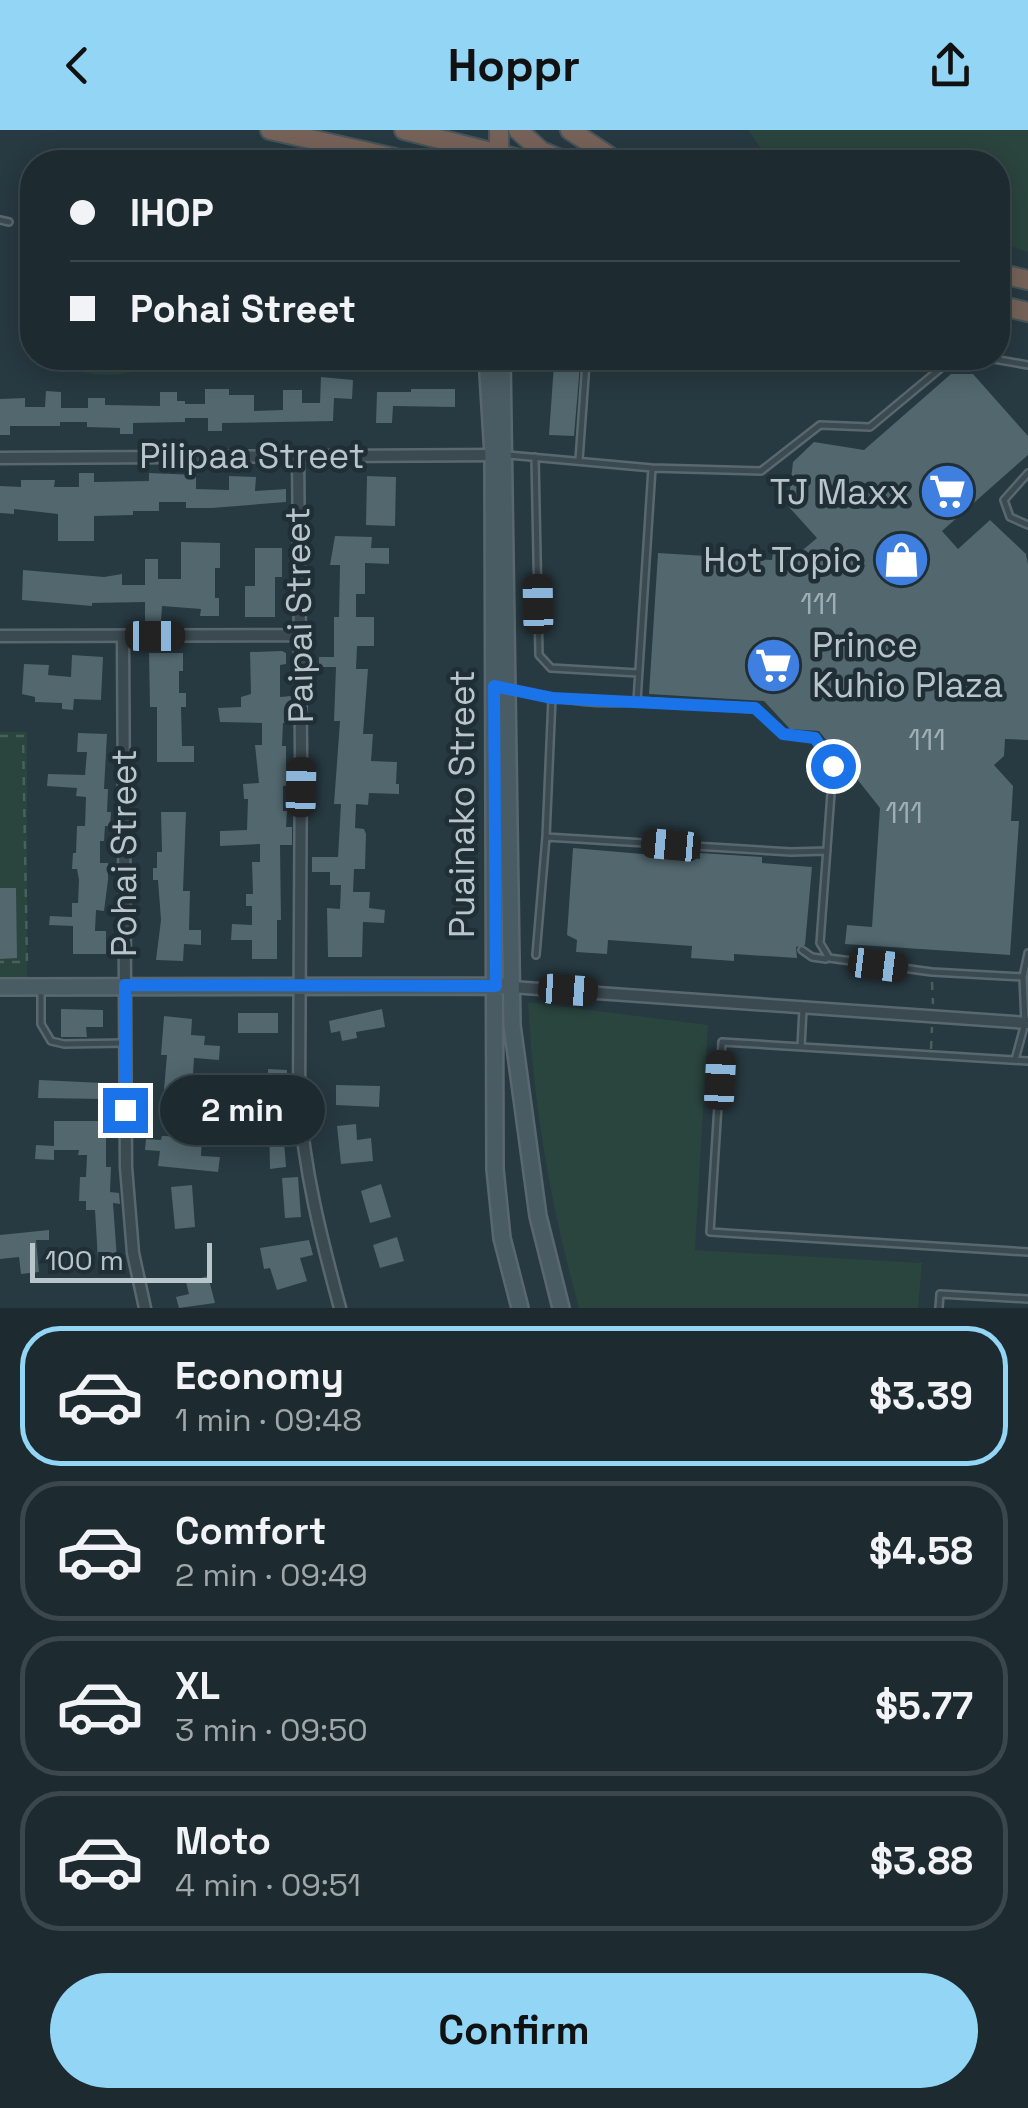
<!DOCTYPE html>
<meta charset="utf-8">
<style>
:root{--surface:#1d2b31;--page:#253339;--text:#f1f3f6;--muted:#a0a7ab;--line:#3b474d;--accent:#92d5f5}
body{margin:0;font-family:"Space Grotesk",sans-serif;background:var(--page);color:var(--text);height:100vh;display:flex;flex-direction:column;font-size:38px;white-space:nowrap}
*{box-sizing:border-box;margin:0}
p{font-size:32px;color:var(--muted)}
.icon{flex:none;width:55px;height:55px;fill:none;stroke:currentColor;stroke-width:2;stroke-linecap:round;stroke-linejoin:round}
.map{position:relative;height:1178px;overflow:hidden}
.sheet{display:flex;flex-direction:column;background:var(--surface);flex:1}
.sheet>*{flex:none}
.banner{position:absolute;left:20px;top:20px;width:990px;height:220px;border-radius:40px;box-shadow:0 5px 25px #0003,0 0 0 2px var(--line);display:grid;align-content:center;height:220px;padding:0 50px;background:var(--surface)}
.scale{position:absolute;left:30px;bottom:25px;width:182px;box-sizing:border-box;padding-left:10px;border:5px solid #b8c5cb;border-top:0;font-size:28px;line-height:35px;white-space:nowrap;color:#b8c5cb;-webkit-text-stroke:8px #202f36;paint-order:stroke}
.end{position:absolute;width:45px;height:45px;margin:-22px;border:12px solid #1a73e8;background:#fff;box-shadow:0 0 0 5px #fff}
.from{border-radius:50%}
.bubble{position:absolute;height:70px;border-radius:35px;background:var(--surface);box-shadow:0 5px 25px #0003,0 0 0 2px var(--line);font-size:32px;font-weight:700;line-height:70px;text-align:center}
.car{position:absolute;width:30px;height:60px;margin:-30px -15px;border-radius:12px;box-shadow:0 0 8px 2px #0007;background:linear-gradient(#222 24%,#8ab4d8 0 40%,#222 0 76%,#8ab4d8 0 86%,#222 0)}
.banner b{display:flex;align-items:center;gap:35px;height:95px;font-size:38px}
.banner b+b{border-top:2px solid var(--line)}
.banner i{width:25px;height:25px;background:var(--text)}
ul{padding:18px 0 0;list-style:none}
li{display:flex;align-items:center;gap:30px;height:140px;margin:0 20px 15px;padding:0 30px;border:5px solid var(--line);border-radius:40px}
li div{flex:1}
li b{display:block;font-size:38px}
li em{font-style:normal;font-weight:700}
li.current{border-color:var(--accent)}
li>.icon{width:90px;height:90px;stroke-width:1.5}
.action{display:flex;gap:20px;margin-top:auto;padding:20px 50px}
.action a{flex:1;height:115px;border-radius:60px;background:var(--accent);color:#111;font-size:40px;font-weight:700;line-height:115px;text-align:center}
header{display:flex;justify-content:space-between;align-items:center;height:130px;padding:0 50px;background:var(--accent);color:#111;font-size:45px;font-weight:700}
.map>svg:first-child{display:block}
.green{fill:#2a443e}
.building{fill:#52676e}
.lines{fill:none;stroke-linecap:round;stroke-linejoin:round}
.lane-casing{stroke:#59686e;stroke-width:10}
.street-casing{stroke:#59686e;stroke-width:15}
.secondary-casing{stroke:#59686e;stroke-width:20}
.highway-casing{stroke:#46555b;stroke-width:22}
.path{stroke:#49605c;stroke-width:2.5;stroke-dasharray:8 8;stroke-linecap:butt}
.lane{stroke:#3b4a51;stroke-width:5}
.street{stroke:#3b4a51;stroke-width:10}
.secondary{stroke:#495b63;stroke-width:15}
.highway{stroke:#766258;stroke-width:18}
.route{stroke:#1a73e8;stroke-width:12}
.labels{text-anchor:middle;dominant-baseline:central;stroke-width:9;stroke-linejoin:round;paint-order:stroke}
.number-label{font-size:30px;fill:#9eaeb4}
.street-label{font-size:35px;fill:#b8c5cb;stroke:#202f36}
.poi-label{font-size:35px;fill:#b8c5cb;stroke:#202f36;text-anchor:end}
</style>
<header><svg class="icon" aria-label="back" viewBox="0 0 24 24"><path d="M15 5l-7 7 7 7"/></svg>Hoppr<svg class="icon" aria-label="share" viewBox="0 0 24 24"><path d="M12 15V3M7 8l5-5 5 5M5 13v7h14v-7"/></svg></header>
<div class="map">
<svg width="1028" height="1178" viewBox="0 0 1028 1178">
<rect width="100%" height="100%" fill="#273941"/>
<path class="green" d="M748 0H1028V122L998 112V32H770Z
M73 228H288C279 231 268 237 259 239 239 243 223 229 205 229 163 230 125 253 82 242Z
M0 602H27V848L0 849Z
M528 872 708 895 695 1120 922 1133 918 1178H579C551 1079 533 974 528 872Z"/>
<path class="building" d="M554 234 580 235 574 306 549 305Z
M951 244H973L1028 306V325L942 401 958 419 990 390 1026 424 1028 434V610L1005 609 1004 626 994 635 1013 656 1011 691H1019L1010 825 845 814 847 795 872 797 880 678 819 601 790 599 764 571 649 564 658 423 772 430 773 422 798 424 817 408 788 376 793 332 814 312 864 320Z
M321 247 353 250 352 269 334 268 333 291 222 293V301H208V288H185V292L133 293V304H120V298L87 297V292H60V296H10V305H0V269L25 268V277H45L46 261 61 262V278H88V268H105V275L160 276V262H177V271H185V274H205V259H229V265H254V281L283 280V260H302V273H320Z
M411 259H455V277L393 276 392 293H376L377 262H411Z
M79 343H94V352L149 351V343L196 345V359L229 360V346L256 347 255 361 286 359V372L212 378H186V372H159V381H133V385L94 386V411H58V384L14 379V384L0 383V356L21 357V350H55L54 357H79Z
M367 346 396 347 395 396 366 395Z
M335 406 372 407 371 418H389V434L365 433V464H356V487H374V516H357L356 539H368L363 604H373L371 631 397 632 396 654H399V664L369 663 368 675 356 674 355 698 364 699 366 704 365 739H354L353 762H370L369 778 385 780 384 793 363 792 362 827H328L327 778 340 779 341 755H330V742H312V727H338L341 674H334L340 591H334L336 537H319V527H334V487H339L340 435H330Z
M181 412 220 413V438H215V468H219V486H200L201 479 162 476 161 493H145V472L92 473V476L22 470 23 440 104 447 122 444V455H145V429H158V449H181Z
M255 418H282V447H275V487H245V456H255Z
M282 521 286 523V534L280 535V567L291 566 292 593H283L282 616H286V641H292V655L283 656V681H287L286 697H292V715H280L281 790H277V829H252V810H231L232 794 252 795V776H246V764H253L252 732H260V714L220 716V701L247 700 248 669H244L243 654 259 653 255 615H262V593L220 592 218 578 241 577V567L251 564 250 522Z
M149 523H183V541H179V563H186V577H181L182 616H194V632H157V577H150Z
M72 525 103 527 101 570 74 569 73 580 62 579V573L35 572V567L22 564 24 534 49 535 48 545 71 547Z
M78 603 107 604 104 659H108L107 682H111L110 696H105L104 711H100V733H108V750L104 781 96 780 95 801H106V824H73V796L49 795 50 786 72 787V773H78L79 750 77 739H72L73 723H76L77 696H85L86 667 76 666 77 658 47 656 48 644 85 645 87 622H77Z
M161 682H186L183 761H190L189 800H201V815L184 814 183 831 156 830 161 790 158 750H153V738H157V722H162Z
M573 718 700 729V723L762 727V733L812 737 805 815 796 817 797 828 734 824V831L691 828 692 816 608 810 607 824 576 822 577 810 567 805Z
M0 758H16L17 828 0 829Z
M61 879 103 880V897H86L87 907H61Z
M382 879 385 897 356 902 357 908 342 911 340 901 331 903 329 891Z
M238 883H278V903H238Z
M164 886 192 889 191 905 205 906 204 915 220 916 219 930 194 928 192 962H183L182 973 163 971 167 925H161Z
M268 939 287 940 286 983H282L286 1037 270 1039Z
M39 950 104 953V969L38 968Z
M336 955 380 956 379 977 336 975Z
M54 991H106V1037H111L110 1062 119 1063 120 1074 113 1073 117 1129 98 1131 95 1080H86V1071H79L80 1047H86L87 1025H78L79 1020H54V1030L35 1029 36 1015 54 1016Z
M356 994 357 1010 371 1008 373 1031 341 1034 337 996Z
M162 1006 202 1007 201 1026 220 1027 218 1042 158 1036 160 1021 145 1020 146 1009 161 1010Z
M298 1047 301 1087 285 1088 282 1048Z
M381 1054 391 1087 370 1093 361 1061Z
M192 1055 195 1097 175 1099 171 1057Z
M49 1100V1110H36L39 1142 21 1144 19 1127 0 1129V1105Z
M397 1107 404 1131 380 1138 373 1115Z
M309 1110 313 1125 300 1128 307 1151 277 1160 270 1138 264 1139 260 1118Z
M208 1146 215 1173 179 1178 176 1167 189 1164 186 1152Z"/>
<g class="lines">
<defs>
<path id="lane" d="M0 90 9 92
M988 228 1028 235
M508 325 652 338 761 341 820 295 870 297 953 228
M535 327 539 525 551 538 638 543
M579 330 586 233
M652 338 637 571 755 579 783 604 815 608 833 636 820 813 829 828 932 842 1023 847
M1028 343 1004 370 1010 387 1028 395
M511 560C551 567 596 577 637 571
M546 707 552 568
M802 820 812 827 826 829
M536 825 546 707 791 722 827 721
M41 860V894L51 911 64 914 125 913
M801 917 803 879
M1015 930 1025 893 1023 847 1028 823
M1028 931 722 912 710 1102 1028 1122
M939 1178 940 1164 1028 1169"/>
<path id="street" d="M298 327 301 617 299 968C304 1041 321 1108 340 1178
M0 328 499 325
M0 506 299 505
M123 506 126 1037 133 1123 145 1178
M511 857 1028 893"/>
<path id="secondary" d="M487 228 493 325 495 1039 502 1108 520 1178
M502 228 512 895 538 1086 561 1178
M0 857 502 856"/>
<path id="highway" d="M270 0 413 32
M404 0 531 32
M499 0V32
M518 0 541 21 567 32
M570 0 618 32
M998 143 1028 150
M998 175 1028 182"/>
</defs>
<use href="#lane" class="lane-casing"/>
<use href="#street" class="street-casing"/>
<use href="#secondary" class="secondary-casing"/>
<use href="#highway" class="highway-casing"/>
<path class="path" d="M0 606H23L27 832H0
M932 852 933 874
M931 919 932 897"/>
<use href="#lane" class="lane"/>
<use href="#street" class="street"/>
<use href="#secondary" class="secondary"/>
<use href="#highway" class="highway"/>
</g>
<g class="lines">
<path class="route" d="M125 980V855L496 856 494 556 552 568 755 578 783 604 815 608 833 636"/>
</g>
<defs>
<symbol id="supermarket-disc" viewBox="-11 -11 22 22"><circle r="9.5" fill="#3f7fe0" stroke="#202f36"/><path d="M-6-5.5h2.5l.6 2H6L4.5 2H-2.5L-4.4-4H-6ZM-1.5 3.2a1.3 1.3 0 1 0 .1 0ZM3 3.2a1.3 1.3 0 1 0 .1 0Z" fill="#fff"/></symbol>
<symbol id="shop-disc" viewBox="-11 -11 22 22"><circle r="9.5" fill="#3f7fe0" stroke="#202f36"/><path d="M-5-2.5h2.3a2.7 3.5 0 0 1 5.4 0H5L5.5 6h-11ZM-1.5-2.5h3a1.5 2.3 0 0 0-3 0Z" fill="#fff"/></symbol>
</defs>
<g fill-rule="evenodd">
<use href="#supermarket-disc" x="916" y="330" width="63" height="63"/>
<use href="#shop-disc" x="870" y="398" width="63" height="63"/>
<use href="#supermarket-disc" x="742" y="504" width="63" height="63"/>
</g>
<g class="labels">
<g class="number-label">
<text x="819" y="473">111</text>
<text x="927" y="609">111</text>
<text x="904" y="682">111</text>
</g>
<g class="street-label">
<text x="252" y="326">Pilipaa Street</text>
<text transform="translate(299 485) rotate(-91)">Paipai Street</text>
<text transform="translate(462 674) rotate(-90)">Puainako Street</text>
<text transform="translate(124 723) rotate(-90)">Pohai Street</text>
</g>
<g class="poi-label">
<text x="909" y="362">TJ Maxx</text>
<text x="862" y="430">Hot Topic</text>
<text x="812" y="515" text-anchor="start">Prince<tspan x="812" dy="40">Kuhio Plaza</tspan></text>
</g>
</g>
</svg>
<div class="scale">100 m</div>
<i class="end from" style="left:833px;top:636px"></i>
<i class="end" style="left:125px;top:980px"></i>
<div class="bubble" style="left:160px;top:945px;width:165px">2 min</div>
<i class="car" style="left:538px;top:474px;rotate:359deg"></i>
<i class="car" style="left:155px;top:506px;rotate:90deg"></i>
<i class="car" style="left:301px;top:657px;rotate:1deg"></i>
<i class="car" style="left:671px;top:715px;rotate:275deg"></i>
<i class="car" style="left:878px;top:835px;rotate:97deg"></i>
<i class="car" style="left:568px;top:860px;rotate:94deg"></i>
<i class="car" style="left:720px;top:950px;rotate:3deg"></i>
<div class="banner">
<b><i class="from"></i>IHOP</b>
<b><i></i>Pohai Street</b>
</div>
</div>
<section class="sheet">
<ul>
<li class="current"><svg class="icon" aria-label="car" viewBox="0 0 24 24"><path d="M5 17H2v-5l4-1 3-4h7l3 4 3 1v5h-3M9 17h6M6 11h13"/><circle cx="7" cy="17" r="2"/><circle cx="17" cy="17" r="2"/></svg><div><b>Economy</b><p>1 min · 09:48</p></div><em>$3.39</em></li>
<li><svg class="icon" aria-label="car" viewBox="0 0 24 24"><path d="M5 17H2v-5l4-1 3-4h7l3 4 3 1v5h-3M9 17h6M6 11h13"/><circle cx="7" cy="17" r="2"/><circle cx="17" cy="17" r="2"/></svg><div><b>Comfort</b><p>2 min · 09:49</p></div><em>$4.58</em></li>
<li><svg class="icon" aria-label="car" viewBox="0 0 24 24"><path d="M5 17H2v-5l4-1 3-4h7l3 4 3 1v5h-3M9 17h6M6 11h13"/><circle cx="7" cy="17" r="2"/><circle cx="17" cy="17" r="2"/></svg><div><b>XL</b><p>3 min · 09:50</p></div><em>$5.77</em></li>
<li><svg class="icon" aria-label="car" viewBox="0 0 24 24"><path d="M5 17H2v-5l4-1 3-4h7l3 4 3 1v5h-3M9 17h6M6 11h13"/><circle cx="7" cy="17" r="2"/><circle cx="17" cy="17" r="2"/></svg><div><b>Moto</b><p>4 min · 09:51</p></div><em>$3.88</em></li>
</ul>
<div class="action"><a>Confirm</a></div>
</section>
